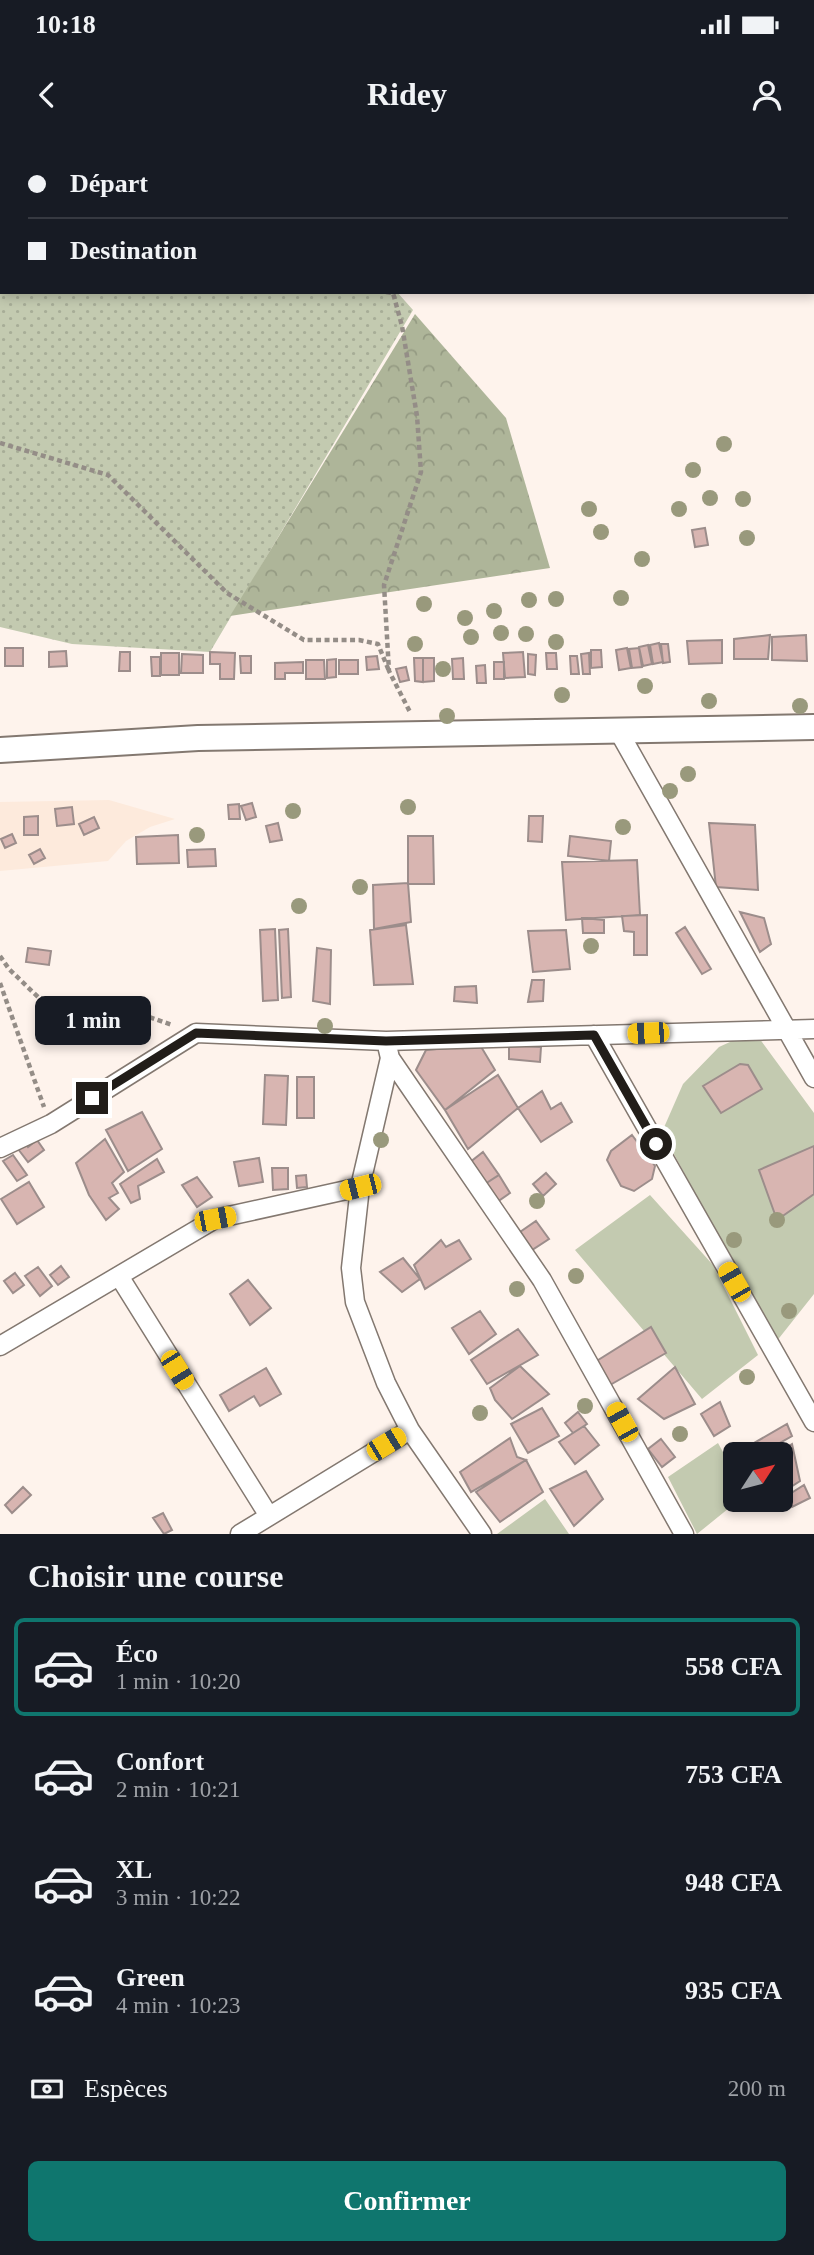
<!DOCTYPE html>
<html lang="fr">
<meta charset="utf-8">
<style>
:root{--surface:#171b24;--page:#242831;--text:#f1f3f6;--muted:#9ea1a6;--line:#363941;--accent:#0f766e}
body{margin:0;font-family:Georgia,serif;background:var(--page);color:var(--text);height:100vh;display:flex;flex-direction:column;font-size:26px;white-space:nowrap}
*{box-sizing:border-box;margin:0}
p{font-size:23px;color:var(--muted)}
.icon{flex:none;width:38px;height:38px;fill:none;stroke:currentColor;stroke-width:2;stroke-linecap:round;stroke-linejoin:round}
.map{position:relative;height:1394px;overflow:hidden}
.sheet{display:flex;flex-direction:column;background:var(--surface);flex:1}
.sheet>*{flex:none}
.hud{position:absolute;left:0px;top:0px;width:816px;height:154px;box-shadow:0 4px 10px #0003;display:grid;align-content:center;height:154px;padding:0 28px;background:var(--surface)}
.needle{width:46px;rotate:54deg}
.controls{position:absolute;left:723px;top:1302px;display:grid;gap:14px}
.controls a{display:grid;place-items:center;width:70px;height:70px;border-radius:10px;background:var(--surface);box-shadow:0 4px 10px #0003;font-size:35px}
.end{position:absolute;width:32px;height:32px;margin:-16px;border:9px solid #211d19;background:#fff;box-shadow:0 0 0 4px #fff}
.from{border-radius:50%}
.bubble{position:absolute;height:49px;border-radius:10px;background:var(--surface);box-shadow:0 4px 10px #0003;font-size:23px;font-weight:600;line-height:49px;text-align:center}
.car{position:absolute;width:21px;height:42px;margin:-21px -10px;border-radius:9px;box-shadow:0 0 5px 2px #0007;background:linear-gradient(#f5c518 24%,#345 0 40%,#f5c518 0 76%,#345 0 86%,#f5c518 0)}
.hud b{display:flex;align-items:center;gap:24px;height:66px;font-size:26px}
.hud b+b{border-top:2px solid var(--line)}
.hud i{width:18px;height:18px;background:var(--text)}
ul{padding:0;list-style:none}
li{display:flex;align-items:center;gap:21px;height:98px;margin:0 14px 10px;padding:0 14px;border:4px solid transparent;border-radius:10px}
li div{flex:1}
li b{display:block;font-size:26px}
li em{font-style:normal;font-weight:600}
li.on{border-color:var(--accent)}
li>.icon{width:63px;height:63px;stroke-width:1.5}
h2{padding:0 28px;font-size:32px;line-height:84px}
.pay{display:flex;align-items:center;gap:18px;height:77px;padding:0 28px;font-size:26px}
.pay p{margin-inline-start:auto}
.action{display:flex;gap:14px;margin-top:auto;padding:14px 28px}
.action a{flex:1;height:80px;border-radius:10px;background:var(--accent);color:#fff;font-size:28px;font-weight:600;line-height:80px;text-align:center}
.status{display:flex;justify-content:space-between;align-items:center;height:49px;padding:0 35px;background:var(--surface);direction:ltr}
.status svg{height:19px;fill:currentColor}
header{display:flex;justify-content:space-between;align-items:center;height:91px;padding:0 28px;background:var(--surface);font-size:32px;font-weight:600}
.map>svg:first-child{display:block}
.built{fill:#fdeadc}
.grass{fill:url(#grass-dots)}
.forest{fill:url(#forest-crowns)}
.green{fill:#c3cab0}
.building{fill:#d8b5b1;stroke:#9c8d8b;stroke-width:2}
.lines{fill:none;stroke-linecap:round;stroke-linejoin:round}
.street-casing{stroke:#837870;stroke-width:21}
.secondary-casing{stroke:#837870;stroke-width:28}
.path{stroke:#948d87;stroke-width:4.5;stroke-dasharray:5 3.5;stroke-linecap:butt}
.street{stroke:#fff;stroke-width:18}
.secondary{stroke:#fff;stroke-width:24}
.tree{fill:#99997c}
.route{stroke:#211d19;stroke-width:9}
</style>
<div class="status"><b>10:18</b><svg viewBox="0 0 49 12"><path d="M0 12V9h3v3zM5 12V6h3v6zM10 12V3h3v9zM15 12V0h3v12zM26 1h20v11H26zM47 4h2v5h-2z"/></svg></div>
<header><svg class="icon" aria-label="back" viewBox="0 0 24 24"><path d="M15 5l-7 7 7 7"/></svg>Ridey<svg class="icon" aria-label="person" viewBox="0 0 24 24"><circle cx="12" cy="8" r="4"/><path d="M4 21q1-7 8-7t8 7"/></svg></header>
<div class="map">
<svg width="814" height="1394" viewBox="0 0 814 1394">
<defs>
<pattern id="grass-dots" width="8" height="8" patternUnits="userSpaceOnUse" patternTransform="scale(1.75)"><rect width="8" height="8" fill="#c3cab0"/><path d="M2 2h.1M6 6h.1" fill="none" stroke="#a7ad97" stroke-width="1.8" stroke-linecap="round"/></pattern>
<pattern id="forest-crowns" width="20" height="18" patternUnits="userSpaceOnUse" patternTransform="scale(1.75)"><rect width="20" height="18" fill="#aeb599"/><path d="M2 6a3 3 0 1 1 6 0M12 15a3 3 0 1 1 6 0" fill="none" stroke="#959b83"/></pattern>
</defs>
<rect width="100%" height="100%" fill="#fef3ec"/>
<path class="built" d="M109 660 175 679 150 687 126 701 108 721 0 731V662Z"/>
<path class="grass" d="M0 38 2 152H397L413 170 210 512 72 504 0 487Z"/>
<path class="forest" d="M415 174 506 278 550 428 230 476Z"/>
<path class="green" d="M754 891 814 973V1154L776 1202 662 992 683 944 719 907Z
M650 1055 713 1125 758 1215 702 1259 575 1110Z
M718 1303 735 1334V1360H739L697 1394 668 1337Z
M545 1359 569 1394H497Z"/>
<path class="building" d="M705 388 708 405 695 407 692 390Z
M770 495 768 519H734V499Z
M806 495 807 521 772 520V497Z
M722 500V523L689 524 687 501Z
M659 503 663 522 653 524 650 505Z
M661 504H668L670 522 663 523Z
M648 505 652 524 643 526 639 507Z
M5 508H23V526H5Z
M627 508 631 528 619 530 616 510Z
M639 508 642 527 632 528 629 509Z
M591 510H601L602 527 591 528Z
M66 511 67 526 49 527V512Z
M120 512H130V531H119Z
M210 512 235 513 234 539H220V524H210Z
M523 512 525 537 505 538 503 513Z
M161 513H179V535H161Z
M546 513H556L557 529H547Z
M589 513 590 534H583L581 514Z
M182 514 203 515V533H181Z
M528 514 536 515 535 535 528 534Z
M240 516H251V533H241Z
M377 516 379 529 367 530 366 517Z
M570 516H577L579 534H571Z
M151 517H160V536H152Z
M414 518H423V542L415 541Z
M423 518H434V541L423 542Z
M463 518 464 539H453L452 519Z
M336 519V537L327 538V520Z
M306 520H324L325 539H306Z
M339 520H358V534H339Z
M303 522V533H285V539H275V523Z
M494 522H504V539H494Z
M485 525 486 543H477L476 526Z
M406 527 409 540 400 542 396 529Z
M252 663 256 677 246 680 241 666Z
M239 664 240 679H229L228 665Z
M72 667 74 684 57 686 55 669Z
M38 676V695H24V677Z
M529 676H543L542 702 528 701Z
M94 677 99 688 84 695 79 684Z
M278 683 282 700 270 702 266 686Z
M709 683 755 685 758 750 716 747Z
M12 694 16 703 5 708 1 699Z
M178 695 179 723 137 724 136 697Z
M408 696H433L434 744H408Z
M570 696 611 701 609 721 568 716Z
M40 709 45 718 34 724 29 715Z
M215 709 216 726 188 727 187 710Z
M637 720 640 775 566 780 562 722Z
M408 743 411 782 374 789 373 745Z
M740 772 764 778 771 804 760 812Z
M647 775V815H634V792L624 791 622 776Z
M582 778 604 780V793H583Z
M406 785 413 844 374 845 370 790Z
M685 787 711 829 702 834 676 793Z
M275 789 278 860 263 861 260 790Z
M288 789 291 857 282 858 279 790Z
M566 790 570 829 533 832 528 791Z
M28 808 51 811 49 825 26 822Z
M317 808 331 810 330 864 313 861Z
M532 840H544L543 861 528 862Z
M476 846 477 863 454 861 455 847Z
M480 905 495 930 445 970 416 930 426 910Z
M509 905 541 907 540 922 509 919Z
M740 924 748 925 762 949 721 973 703 946Z
M265 935 288 936 286 985 263 984Z
M498 935 518 968 468 1009 445 970Z
M297 937H314V978H297Z
M542 951 551 969 561 963 572 982 541 1002 518 968Z
M142 972 162 1009 128 1031 106 990Z
M632 995 655 1026 652 1039 634 1051 621 1046 607 1020 611 1011Z
M22 999 28 1007 37 1000 44 1010 28 1022 15 1005Z
M105 999 124 1032 112 1043 118 1053 109 1058 119 1069 106 1080 89 1055 76 1023Z
M814 1006V1054L777 1080 759 1030Z
M483 1012 499 1035 485 1044 469 1023Z
M13 1015 27 1035 17 1041 3 1021Z
M259 1018 263 1042 239 1046 234 1022Z
M157 1019 164 1032 138 1046 140 1059 131 1063 120 1044Z
M272 1028H288V1049L273 1050Z
M546 1033 556 1044 543 1056 533 1044Z
M306 1035 307 1047 297 1048 296 1036Z
M499 1035 510 1053 497 1062 485 1044Z
M197 1037 212 1057 197 1067 182 1045Z
M29 1042 44 1067 17 1084 1 1059Z
M536 1081 549 1099 532 1110 520 1092Z
M441 1100 446 1107 459 1100 471 1119 425 1149 414 1125Z
M403 1118 420 1139 402 1152 380 1132Z
M61 1126 69 1137 58 1145 50 1135Z
M38 1127 52 1146 40 1156 25 1136Z
M15 1133 24 1145 13 1153 4 1141Z
M248 1140 271 1168 250 1185 230 1154Z
M480 1171 496 1194 469 1214 452 1188Z
M651 1187 666 1213 610 1245 595 1222Z
M518 1189 538 1215 487 1244 471 1220Z
M520 1226 549 1254 512 1279 495 1260 490 1248Z
M675 1227 695 1264 664 1279 638 1259Z
M266 1228 281 1254 260 1266 254 1256 229 1271 220 1255Z
M720 1262 730 1286 714 1296 701 1274Z
M542 1268 559 1296 528 1313 511 1284Z
M578 1272 587 1284 573 1293 565 1283Z
M787 1284 792 1296 760 1314H735Z
M584 1286 599 1305 575 1324 559 1302Z
M510 1298 517 1317 526 1320 471 1352 460 1332Z
M661 1299 675 1317 662 1327 648 1309Z
M792 1304 800 1341 780 1354V1314H776Z
M526 1320 543 1352 500 1382 476 1352Z
M586 1331 603 1359 574 1386 550 1349Z
M804 1345 810 1358 792 1367 785 1357Z
M23 1347 31 1355 12 1373 5 1365Z
M163 1373 172 1390 164 1394 153 1378Z"/>
<g class="lines">
<defs>
<path id="street" d="M619 592 814 938
M594 895 814 1282
M386 901 390 918 542 1140 684 1394
M390 918 360 1047 351 1128 355 1162 386 1243 410 1290 482 1394
M0 1008 51 984 196 893 386 901 814 889
M119 1136 269 1376
M0 1206 215 1079 360 1047
M240 1394 410 1290"/>
<path id="secondary" d="M0 610 198 598 814 587"/>
</defs>
<use href="#street" class="street-casing"/>
<use href="#secondary" class="secondary-casing"/>
<path class="path" d="M202 2 207 0
M0 23H2
M386 152 393 153 402 186 417 276 421 332 384 445 389 531 410 572
M0 303 108 335 227 453 304 500H359L378 504 389 531
M0 816 9 829 39 858 132 871 172 885
M0 843 44 967"/>
<use href="#street" class="street"/>
<use href="#secondary" class="secondary"/>
</g>
<g class="tree">
<circle cx="724" cy="304" r="8"/>
<circle cx="693" cy="330" r="8"/>
<circle cx="710" cy="358" r="8"/>
<circle cx="743" cy="359" r="8"/>
<circle cx="589" cy="369" r="8"/>
<circle cx="679" cy="369" r="8"/>
<circle cx="601" cy="392" r="8"/>
<circle cx="747" cy="398" r="8"/>
<circle cx="642" cy="419" r="8"/>
<circle cx="621" cy="458" r="8"/>
<circle cx="556" cy="459" r="8"/>
<circle cx="529" cy="460" r="8"/>
<circle cx="424" cy="464" r="8"/>
<circle cx="494" cy="471" r="8"/>
<circle cx="465" cy="478" r="8"/>
<circle cx="501" cy="493" r="8"/>
<circle cx="526" cy="494" r="8"/>
<circle cx="471" cy="497" r="8"/>
<circle cx="556" cy="502" r="8"/>
<circle cx="415" cy="504" r="8"/>
<circle cx="443" cy="529" r="8"/>
<circle cx="645" cy="546" r="8"/>
<circle cx="562" cy="555" r="8"/>
<circle cx="709" cy="561" r="8"/>
<circle cx="800" cy="566" r="8"/>
<circle cx="447" cy="576" r="8"/>
<circle cx="688" cy="634" r="8"/>
<circle cx="670" cy="651" r="8"/>
<circle cx="408" cy="667" r="8"/>
<circle cx="293" cy="671" r="8"/>
<circle cx="623" cy="687" r="8"/>
<circle cx="197" cy="695" r="8"/>
<circle cx="360" cy="747" r="8"/>
<circle cx="299" cy="766" r="8"/>
<circle cx="591" cy="806" r="8"/>
<circle cx="325" cy="886" r="8"/>
<circle cx="381" cy="1000" r="8"/>
<circle cx="537" cy="1061" r="8"/>
<circle cx="777" cy="1080" r="8"/>
<circle cx="734" cy="1100" r="8"/>
<circle cx="576" cy="1136" r="8"/>
<circle cx="517" cy="1149" r="8"/>
<circle cx="789" cy="1171" r="8"/>
<circle cx="747" cy="1237" r="8"/>
<circle cx="585" cy="1266" r="8"/>
<circle cx="480" cy="1273" r="8"/>
<circle cx="680" cy="1294" r="8"/>
</g>
<g class="lines">
<path class="route" d="M92 958 196 893 386 901 594 895 656 1004"/>
</g>
</svg>
<div class="controls">
<a><svg class="needle" viewBox="-14 -14 28 28"><path d="M0-13l5 13h-10z" fill="#e53935"/><path d="M0 13l5-13h-10z" fill="#9ea1a6"/></svg></a>
</div>
<i class="end from" style="left:656px;top:1004px"></i>
<i class="end" style="left:92px;top:958px"></i>
<div class="bubble" style="left:35px;top:856px;width:116px">1 min</div>
<i class="car" style="left:648px;top:893px;rotate:268deg"></i>
<i class="car" style="left:360px;top:1047px;rotate:256deg"></i>
<i class="car" style="left:215px;top:1079px;rotate:79deg"></i>
<i class="car" style="left:734px;top:1142px;rotate:330deg"></i>
<i class="car" style="left:177px;top:1230px;rotate:148deg"></i>
<i class="car" style="left:622px;top:1282px;rotate:331deg"></i>
<i class="car" style="left:386px;top:1304px;rotate:59deg"></i>
<div class="hud">
<b><i class="from"></i>Départ</b>
<b><i></i>Destination</b>
</div>
</div>
<section class="sheet">
<h2>Choisir une course</h2>
<ul>
<li class="on"><svg class="icon" aria-label="car" viewBox="0 0 24 24"><path d="M5 17H2v-5l4-1 3-4h7l3 4 3 1v5h-3M9 17h6M6 11h13"/><circle cx="7" cy="17" r="2"/><circle cx="17" cy="17" r="2"/></svg><div><b>Éco</b><p>1 min · 10:20</p></div><em>558 CFA</em></li>
<li><svg class="icon" aria-label="car" viewBox="0 0 24 24"><path d="M5 17H2v-5l4-1 3-4h7l3 4 3 1v5h-3M9 17h6M6 11h13"/><circle cx="7" cy="17" r="2"/><circle cx="17" cy="17" r="2"/></svg><div><b>Confort</b><p>2 min · 10:21</p></div><em>753 CFA</em></li>
<li><svg class="icon" aria-label="car" viewBox="0 0 24 24"><path d="M5 17H2v-5l4-1 3-4h7l3 4 3 1v5h-3M9 17h6M6 11h13"/><circle cx="7" cy="17" r="2"/><circle cx="17" cy="17" r="2"/></svg><div><b>XL</b><p>3 min · 10:22</p></div><em>948 CFA</em></li>
<li><svg class="icon" aria-label="car" viewBox="0 0 24 24"><path d="M5 17H2v-5l4-1 3-4h7l3 4 3 1v5h-3M9 17h6M6 11h13"/><circle cx="7" cy="17" r="2"/><circle cx="17" cy="17" r="2"/></svg><div><b>Green</b><p>4 min · 10:23</p></div><em>935 CFA</em></li>
</ul>
<div class="pay"><svg class="icon" aria-label="cash" viewBox="0 0 24 24"><path d="M3 7h18v10H3z"/><circle cx="12" cy="12" r="2"/></svg>Espèces<p>200 m</p></div>
<div class="action"><a>Confirmer</a></div>
</section>
